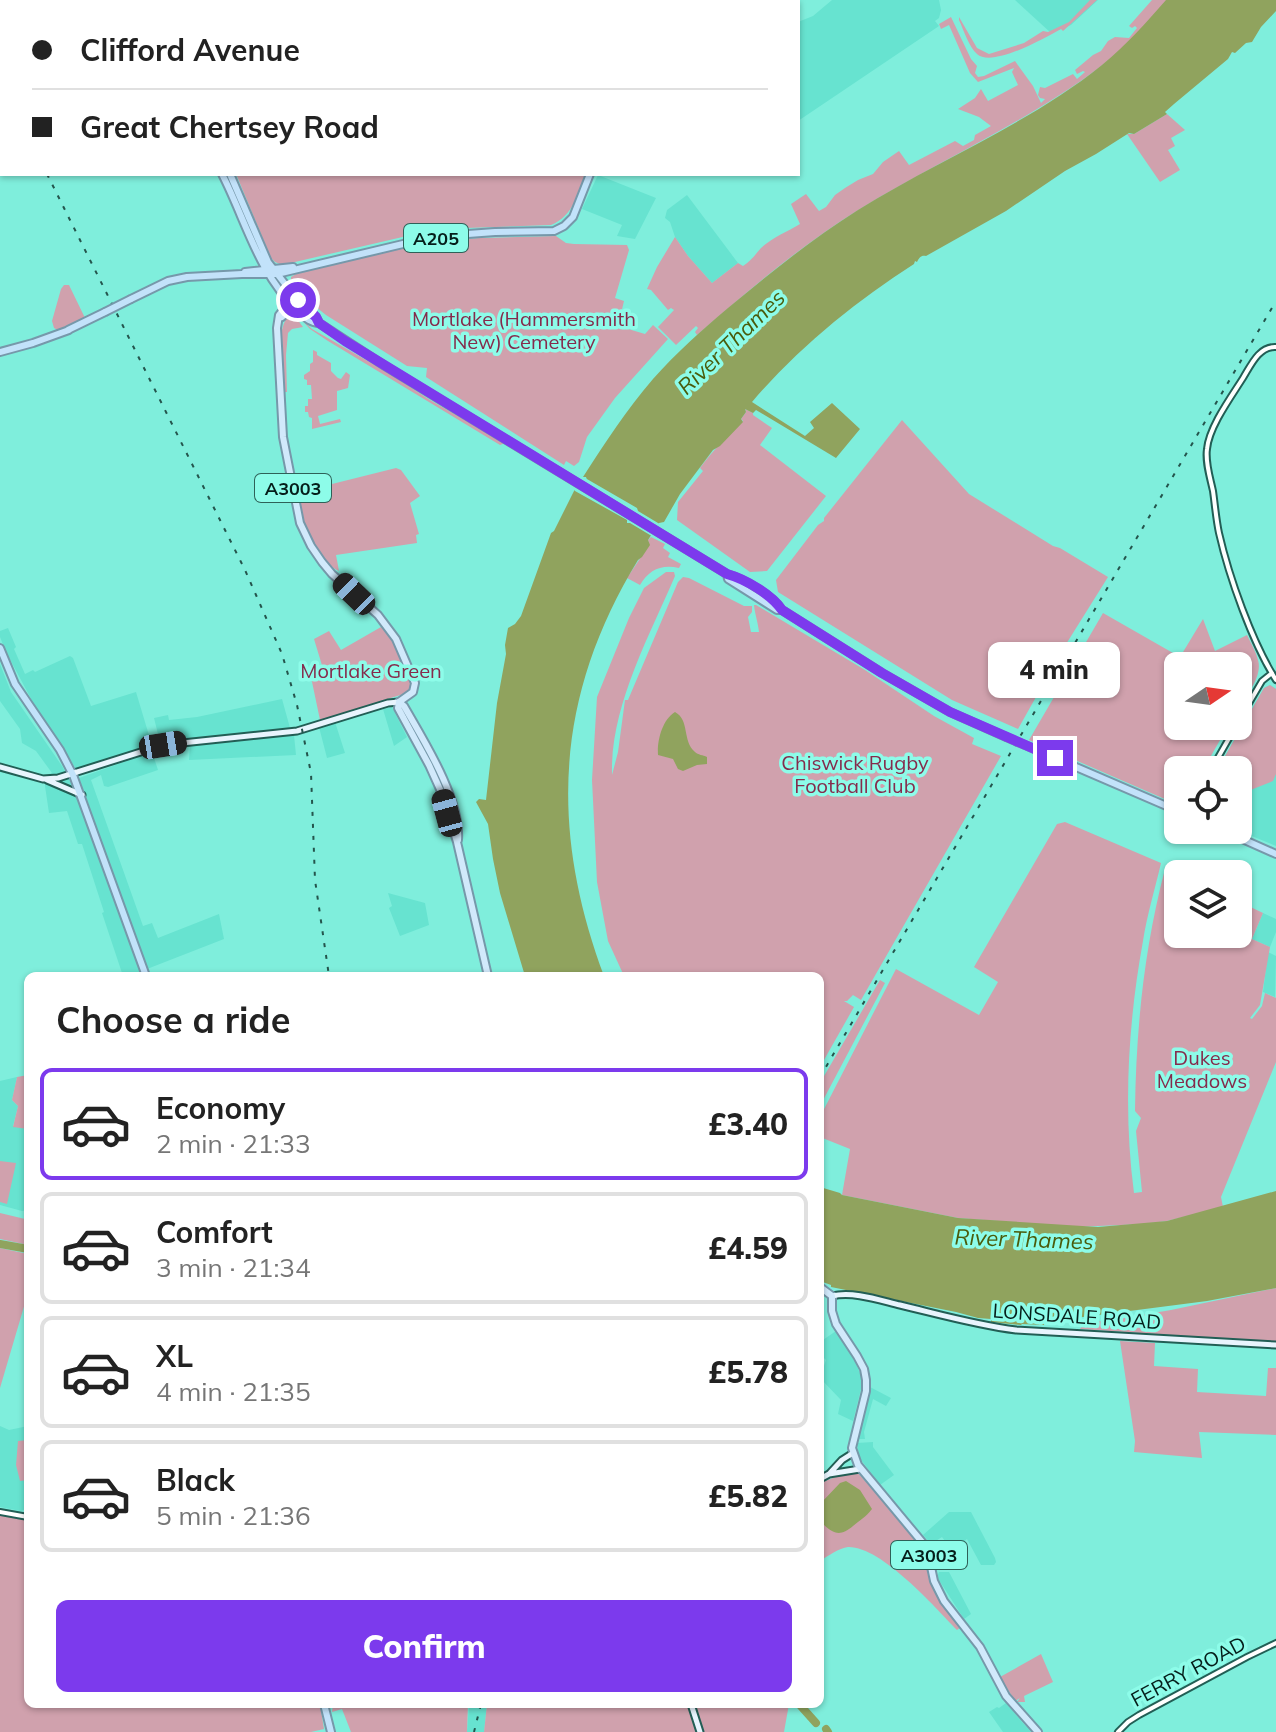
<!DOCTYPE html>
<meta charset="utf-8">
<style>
:root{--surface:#fff;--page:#f6f6f6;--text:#222;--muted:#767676;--line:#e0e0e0;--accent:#7c3aed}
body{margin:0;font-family:Mulish,sans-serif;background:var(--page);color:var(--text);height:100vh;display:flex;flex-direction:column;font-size:30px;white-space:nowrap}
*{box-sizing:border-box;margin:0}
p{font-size:26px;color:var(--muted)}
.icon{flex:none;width:44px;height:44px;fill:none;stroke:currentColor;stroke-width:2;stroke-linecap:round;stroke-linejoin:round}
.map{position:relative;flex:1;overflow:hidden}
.side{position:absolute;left:24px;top:972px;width:800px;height:736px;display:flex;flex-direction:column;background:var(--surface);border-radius:12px;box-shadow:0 2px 6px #0004}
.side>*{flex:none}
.guide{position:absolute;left:0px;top:0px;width:800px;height:176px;box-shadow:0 2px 6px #0004;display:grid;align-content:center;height:176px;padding:0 32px;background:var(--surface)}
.needle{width:52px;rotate:77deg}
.tools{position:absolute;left:1164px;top:652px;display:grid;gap:16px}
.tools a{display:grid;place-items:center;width:88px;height:88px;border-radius:12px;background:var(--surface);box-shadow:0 2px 6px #0004;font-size:40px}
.end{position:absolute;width:36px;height:36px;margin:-18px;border:10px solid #7c3aed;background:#fff;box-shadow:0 0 0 4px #fff}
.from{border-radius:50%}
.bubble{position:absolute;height:56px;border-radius:12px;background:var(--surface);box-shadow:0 2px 6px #0004;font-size:26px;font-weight:800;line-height:56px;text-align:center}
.car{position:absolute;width:24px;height:48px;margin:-24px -12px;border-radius:10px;box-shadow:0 0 6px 2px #0007;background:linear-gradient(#222 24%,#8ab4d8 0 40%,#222 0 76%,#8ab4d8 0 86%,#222 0)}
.guide b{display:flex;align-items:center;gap:28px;height:76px;font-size:30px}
.guide b+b{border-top:2px solid var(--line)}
.guide i{width:20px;height:20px;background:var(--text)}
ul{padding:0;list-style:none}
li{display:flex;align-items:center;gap:24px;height:112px;margin:0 16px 12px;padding:0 16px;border:4px solid var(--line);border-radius:12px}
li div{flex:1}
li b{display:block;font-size:30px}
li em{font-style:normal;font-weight:800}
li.selected{border-color:var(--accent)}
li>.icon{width:72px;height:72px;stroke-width:1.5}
h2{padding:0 32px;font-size:36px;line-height:96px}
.action{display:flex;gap:16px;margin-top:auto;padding:16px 32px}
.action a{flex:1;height:92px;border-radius:12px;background:var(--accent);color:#fff;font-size:32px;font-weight:800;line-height:92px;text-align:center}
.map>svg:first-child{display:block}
.built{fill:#67e3d0}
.green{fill:#d0a1ad}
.water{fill:#90a35e}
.pier{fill:#7feedc}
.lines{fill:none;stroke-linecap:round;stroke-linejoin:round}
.river{stroke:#90a35e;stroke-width:8}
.tertiary-casing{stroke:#225e55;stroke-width:8}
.secondary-casing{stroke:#225e55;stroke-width:9}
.primary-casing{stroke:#7698aa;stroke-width:10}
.trunk-casing{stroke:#7698aa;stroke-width:10}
.tertiary{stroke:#fff;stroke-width:4}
.secondary{stroke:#e8f4fd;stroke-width:5}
.primary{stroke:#d1e9fb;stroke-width:6}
.trunk{stroke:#c2e2fa;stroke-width:6}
.rail{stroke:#24544c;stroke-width:2;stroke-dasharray:4 8;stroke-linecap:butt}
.trunk-bridge-casing{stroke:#7698aa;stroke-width:10;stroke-linecap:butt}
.trunk-bridge{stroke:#c2e2fa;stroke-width:6}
.route{stroke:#7c3aed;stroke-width:10}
.labels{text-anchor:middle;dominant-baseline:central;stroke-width:7;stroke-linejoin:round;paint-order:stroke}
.shield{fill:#8dfce9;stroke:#2e6158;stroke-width:2}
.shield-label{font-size:18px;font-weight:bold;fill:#051e1a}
.park-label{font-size:20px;fill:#852b4c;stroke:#8dfce9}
.street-label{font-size:20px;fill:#051e1a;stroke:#8dfce9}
.water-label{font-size:22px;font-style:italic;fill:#4a5b0b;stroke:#8dfce9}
</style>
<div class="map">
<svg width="1276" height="1732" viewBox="0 0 1276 1732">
<rect width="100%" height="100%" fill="#7feedc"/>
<path class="built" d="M832 0H939L941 10 939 18 935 21 939 26 798 121V22L813 16Z
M1015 0H1098L1071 25 1051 33Z
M598 175 656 198 635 239 617 236 622 225 582 209Z
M687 195 738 263 712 283 688 256 675 237 670 222 665 218 667 210Z
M8 628 16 647 14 649 25 674 33 670 35 672 70 656 73 658 91 706 136 692 151 742 149 745 79 770 76 769 36 708 6 652 0 637V631Z
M0 664 11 692 62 766 78 796 113 898 142 976H123L102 913 104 912 82 844H78L67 811 49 813 45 786 46 775 52 773 36 751 22 743 20 729 0 701Z
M1270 685 1276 689V846L1237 830 1238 770H1217L1264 688Z
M282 699 290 728 180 740 178 738 160 742 154 718 168 715 169 720 197 717Z
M392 707 407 737 394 746 383 709Z
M335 722 345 753 327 758 319 727Z
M294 735 296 755 189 760 190 745Z
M152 752 158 770 108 787 104 786 101 775 91 780 143 926 152 923 158 938 219 914 224 939 147 969 79 778Z
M388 893 425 903 429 925 400 936 389 908 392 906Z
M1263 913 1276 919V932L1270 947 1252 939Z
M1268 952 1276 956 1275 997 1263 992Z
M17 1077 12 1100 18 1106 13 1126 28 1129 25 1152H28V1210L22 1211 0 1205V1081Z
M836 1331 855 1361 861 1376 862 1385 853 1421 838 1414 841 1400 820 1378 826 1360 820 1354V1342Z
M870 1387 891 1398 886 1406 873 1399 864 1432 865 1439H856Z
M0 1426 9 1430 28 1426V1508L21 1511 0 1507Z
M873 1442V1447L894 1475 880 1485 859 1457 857 1443Z
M949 1512H971L995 1558 996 1562 994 1565H981L967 1539 943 1558 938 1553 948 1545 942 1537 931 1544 923 1535Z
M939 1572H949L971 1614 964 1619 937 1577Z
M1006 1703 1022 1722 1031 1732H1003L989 1712 997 1707 999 1708Z
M469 1704H487L484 1732H467Z"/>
<path class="green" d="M1090 0H1097L1063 31 1061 29C1045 38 992 68 977 54 969 47 964 31 959 20V17L977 48 989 54 1024 43 1043 31 1048 32 1069 22Z
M1152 0H1170C1148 24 1126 47 1100 67 1025 123 939 161 860 209 801 245 749 290 697 335L695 332 698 328 696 326 676 345 658 327 674 310 671 308 668 310 651 290 647 289 657 267 675 237 688 256 712 283 738 263 743 266C751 261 755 255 761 248 773 237 787 232 800 224L791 204 806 194 819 211 826 207 835 195 845 188 858 180 873 174 883 162 899 151 909 165 955 141 963 146 974 140 975 135 991 126 979 117 958 109 975 98 981 89 988 101 1018 85 1012 72 1014 68 978 82 970 73 949 25 941 29 939 24 951 17 971 59 977 66 975 73 978 77 984 76 1015 61 1033 86 1041 103 1045 99 1040 98 1038 95 1040 87 1045 88 1073 74 1077 79 1085 72 1083 71 1077 74 1075 70 1093 55 1101 51 1108 41 1115 37 1129 38 1137 28 1135 26 1132 28 1129 26Z
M1167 114 1185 130 1171 138 1175 146 1168 150 1180 170 1160 182 1127 134H1134Z
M236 174H585C578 194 573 216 551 225L437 229 282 265 275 262 271 258Z
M556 236 566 243 574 244 627 245 629 250 615 298 624 301 618 326 645 334 653 325 668 339 615 398 587 437 579 462 574 466 566 461 564 465 426 377 427 368 407 366 326 315 311 303 291 280V277L296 274 424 243 444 246 445 241 479 238Z
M64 285H69L85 318 58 330 54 328 52 321 61 289Z
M290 315H294L303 327 292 329 288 333 286 355 287 392H285C283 372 274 327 290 315Z
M299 317 312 329 387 372 430 400 505 443 500 445 328 341 310 329Z
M313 350 317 352V355L331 363V371L338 378 341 379 346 372 350 375 348 388 337 391V410L318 416 320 424 340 419 341 422 312 429V418L309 417 308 412H305V406H308V399H312L311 385H307V380L304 379V375L310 371V364L313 362Z
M745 409 753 413V415L772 428 760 445 826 496 767 571 750 572 677 520 678 502 703 471 700 468C713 450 727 437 743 421L741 419 746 412Z
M902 420 969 494 1053 546 1060 548 1108 577 1063 649 1018 729 952 700 778 592 776 580 818 525 824 521V518Z
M396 468 401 470 420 496 410 503 419 534 416 535 417 543 336 555 339 571C319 563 295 512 300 492Z
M651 537 665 544 663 548 670 553 668 557 681 564 679 568C661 564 649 570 640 585L627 578 649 545 648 540Z
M666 572H674L675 576C649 637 610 707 612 775L618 752 625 700H628L678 582 683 577 689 578 744 606H752V612L748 617 751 632H759C758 622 755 615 754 605H756L865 670 934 716 974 738 972 744 1001 756 861 1000 853 995 847 1001H844L854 1007 820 1067V976H624L608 941 597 882 592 780 597 697 629 618 644 588Z
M1103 613 1180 657 1203 619 1215 651 1247 635C1251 643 1256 652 1258 660 1263 676 1246 696 1238 709V666H1178V726H1228L1203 770H1178V796L1167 800 1029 740Z
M381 627C394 640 414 674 410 692L320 720 311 677 324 672 314 639 329 631 341 650Z
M1270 685 1276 689V774L1273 781 1248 791 1238 785V770H1217L1264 688Z
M1065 822 1161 863C1155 889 1147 915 1143 941 1128 1023 1123 1110 1134 1193L1142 1192 1136 1131 1141 1118 1135 1111C1136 1029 1144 949 1165 869L1178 875V934H1238V901L1263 913 1252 939 1270 947 1260 1005 1250 1018 1252 1019 1262 1006 1265 993 1276 998V1062L1221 1197 1223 1207 1167 1221 1143 1224 1076 1227 958 1218 842 1195 850 1149 820 1137V1117L896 969 979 1015 998 982 974 967 1057 824Z
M880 980 885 983 820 1106V1083Z
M28 1075V1129L13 1127 18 1106 12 1100 17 1077Z
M0 1161 16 1163 7 1204 0 1202Z
M0 1213 25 1219 28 1218V1245L0 1239Z
M0 1248 28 1254V1293L0 1388Z
M1276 1288V1342L1080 1329 1085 1322 1106 1321 1171 1310Z
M1120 1341 1155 1343 1154 1366 1198 1369 1197 1392 1266 1396 1268 1368H1276V1435L1199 1432 1202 1458 1134 1452 1135 1441Z
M28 1440V1480L20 1481 16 1465 18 1441Z
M858 1473 900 1520 921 1549 936 1594 961 1627 957 1630C935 1607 881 1546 848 1547 839 1548 828 1556 820 1561V1483L838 1476Z
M0 1515 28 1520V1704H320L324 1729 311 1732H0Z
M1041 1654 1053 1682 1024 1696 1025 1702H1017L1020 1698 1015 1701 1000 1677Z
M333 1704H468L467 1732H351L342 1709 332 1712Z
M487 1704H789L784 1732H484Z"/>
<path class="water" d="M1166 0H1276V11L1261 27 1252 42 1246 43 1235 53 1232 52 1228 59 1174 104 1165 112 1167 114 1134 134 1129 133 1096 154 1065 171 1006 211 926 256C921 255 919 258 917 262L915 261 914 264C855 302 798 348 752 402L805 436 814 428 810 422 832 403 860 429 836 458 756 410 753 413 745 409 746 412 741 419 743 422 720 446 713 450 680 494 664 522 659 523 648 540 650 545 642 557 638 560C555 696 549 828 604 976H525L500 893 493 859 488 824 476 802 479 799 486 800 497 703 506 654 505 645 508 628 515 624 521 616 551 533 554 531 575 489 587 480 586 477H583C605 443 627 409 653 379 676 353 702 330 728 308 770 273 812 239 858 210 938 160 1029 124 1102 65 1126 45 1146 23 1166 0Z
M675 712C690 720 682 741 695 752 698 755 703 755 707 757V764L697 765 683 771 678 769 673 759 658 755C657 741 662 720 675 712Z
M820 1187 840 1193 842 1195 958 1218 1098 1227 1167 1221 1276 1191V1288L1207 1301 1044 1322V1325L1022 1324 1021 1325 991 1322V1319L978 1318 956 1312 831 1287V1285L820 1281Z
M846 1481 860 1490 872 1509C865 1518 861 1519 853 1526 839 1538 832 1533 820 1521V1504L840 1483Z"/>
<path class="pier" d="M580 475 637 508 638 511 663 526 655 538 630 523H627V520L575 491 572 487 577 486 581 480Z"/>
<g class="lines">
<path class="river" d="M0 1244 28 1249
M799 1704 816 1723
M826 1729 828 1732"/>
<defs>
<path id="tertiary" d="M1276 347C1259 346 1251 365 1243 378 1231 397 1209 427 1207 449 1205 462 1210 477 1213 491 1215 505 1216 519 1219 533 1229 577 1252 642 1276 680
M1238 722 1262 681 1272 673
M1211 770 1236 726
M0 1512 28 1517
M1118 1732 1128 1722 1139 1715 1247 1657 1276 1643"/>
<path id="secondary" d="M0 767 43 779 58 778 163 745 297 731 388 703 399 702
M47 780 82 795
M832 1296C853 1291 879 1300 900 1305 938 1314 976 1325 1016 1330L1276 1345
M830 1473 842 1460 853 1453
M820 1479 829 1474 860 1469
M691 1704 700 1732"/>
<path id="primary" d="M291 300 279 315 277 328 283 437 300 523 311 546 322 562 332 574 378 615 396 639 415 683 413 692 399 702
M282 317 298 300
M399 702 398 708 429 765 443 796 457 842 488 976
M399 702 404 706C424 741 461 799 458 840
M820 1287 832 1296V1311L836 1324 857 1356 864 1369 866 1380V1391L852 1448 858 1465 927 1548 934 1581 944 1601 980 1647 1006 1696 1038 1732"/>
<path id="trunk" d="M115 0 116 2
M123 0 124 2
M659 2V0
M222 174C246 221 258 273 298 311 305 317 310 323 319 323L385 366 727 574C743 579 773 595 782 610
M230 174 268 262 292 293 316 317 319 323
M245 272 293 267
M131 299 168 281 187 277 242 274H277L403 244 441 236 495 232 554 231 564 226 573 217 590 174
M68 330 105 312
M0 352 33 343 69 330
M727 574 728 579 777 610H782L882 673 950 712 1006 737
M0 648 15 684 60 750 73 775 146 976
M1025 745 1178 811
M1222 830 1276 854
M324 1704 331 1732"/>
</defs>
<use href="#tertiary" class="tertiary-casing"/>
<use href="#secondary" class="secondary-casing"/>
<use href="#primary" class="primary-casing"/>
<use href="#trunk" class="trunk-casing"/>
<use href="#tertiary" class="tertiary"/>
<use href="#secondary" class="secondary"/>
<use href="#primary" class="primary"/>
<use href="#trunk" class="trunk"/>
<path class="rail" d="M0 73 2 77
M47 174 245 570 282 654 297 705 311 773 315 880 329 976
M820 1077 1276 301
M474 1732 481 1704"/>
<defs>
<path id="trunk-bridge" d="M105 312 131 299
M1006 737 1025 745"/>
</defs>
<use href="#trunk-bridge" class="trunk-bridge-casing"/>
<use href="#trunk-bridge" class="trunk-bridge"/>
</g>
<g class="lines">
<path class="route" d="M298 300 316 317 319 323 345 341 727 574C745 579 771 594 782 610L882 673 950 712 1055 758"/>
</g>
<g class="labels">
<g class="shield">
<rect x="404" y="224" width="64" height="28" rx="6"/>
<rect x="255" y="474" width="76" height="28" rx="6"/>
<rect x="891" y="1541" width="76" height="28" rx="6"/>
</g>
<g class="shield-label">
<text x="436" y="238">A205</text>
<text x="293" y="488">A3003</text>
<text x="929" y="1555">A3003</text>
</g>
<g class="park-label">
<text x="524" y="318">Mortlake (Hammersmith<tspan x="524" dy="23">New) Cemetery</tspan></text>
<text x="371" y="670">Mortlake Green</text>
<text x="855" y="762">Chiswick Rugby<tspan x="855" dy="23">Football Club</tspan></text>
<text x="1202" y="1057">Dukes<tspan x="1202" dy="23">Meadows</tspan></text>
</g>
<g class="street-label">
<text transform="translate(1077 1316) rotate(4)">LONSDALE ROAD</text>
<text transform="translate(1188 1671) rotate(-28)">FERRY ROAD</text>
</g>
<g class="water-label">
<text transform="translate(731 342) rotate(-44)">River Thames</text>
<text transform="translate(1024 1239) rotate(2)">River Thames</text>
</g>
</g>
</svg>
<div class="tools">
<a><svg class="needle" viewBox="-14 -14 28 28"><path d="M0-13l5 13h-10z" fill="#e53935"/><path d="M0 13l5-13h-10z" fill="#767676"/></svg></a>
<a><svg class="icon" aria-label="locate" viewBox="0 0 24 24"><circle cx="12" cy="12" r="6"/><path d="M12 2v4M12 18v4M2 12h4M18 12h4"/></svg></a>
<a><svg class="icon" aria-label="layers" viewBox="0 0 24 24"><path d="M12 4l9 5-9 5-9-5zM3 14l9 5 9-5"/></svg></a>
</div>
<i class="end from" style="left:298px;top:300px"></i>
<i class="end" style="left:1055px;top:758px"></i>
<div class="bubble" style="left:988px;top:642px;width:132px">4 min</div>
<i class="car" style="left:354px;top:594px;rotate:314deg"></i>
<i class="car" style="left:163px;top:745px;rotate:81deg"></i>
<i class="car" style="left:447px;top:813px;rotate:345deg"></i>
<div class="guide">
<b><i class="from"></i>Clifford Avenue</b>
<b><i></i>Great Chertsey Road</b>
</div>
<section class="side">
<h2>Choose a ride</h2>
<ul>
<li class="selected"><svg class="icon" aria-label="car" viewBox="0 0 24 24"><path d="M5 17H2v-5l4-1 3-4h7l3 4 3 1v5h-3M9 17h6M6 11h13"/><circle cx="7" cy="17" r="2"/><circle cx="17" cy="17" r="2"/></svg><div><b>Economy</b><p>2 min · 21:33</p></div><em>£3.40</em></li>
<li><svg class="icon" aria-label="car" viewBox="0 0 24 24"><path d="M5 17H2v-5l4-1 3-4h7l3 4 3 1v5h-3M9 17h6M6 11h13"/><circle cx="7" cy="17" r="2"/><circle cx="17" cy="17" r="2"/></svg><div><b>Comfort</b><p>3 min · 21:34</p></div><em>£4.59</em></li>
<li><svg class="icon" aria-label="car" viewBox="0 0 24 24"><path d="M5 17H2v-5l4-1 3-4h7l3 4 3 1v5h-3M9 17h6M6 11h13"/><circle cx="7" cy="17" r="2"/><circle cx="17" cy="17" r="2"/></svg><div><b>XL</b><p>4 min · 21:35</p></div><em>£5.78</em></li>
<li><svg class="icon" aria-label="car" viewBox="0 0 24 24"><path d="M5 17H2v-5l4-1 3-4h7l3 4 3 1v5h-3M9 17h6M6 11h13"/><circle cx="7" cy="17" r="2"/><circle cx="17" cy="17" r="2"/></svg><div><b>Black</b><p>5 min · 21:36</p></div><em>£5.82</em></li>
</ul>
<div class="action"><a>Confirm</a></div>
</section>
</div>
